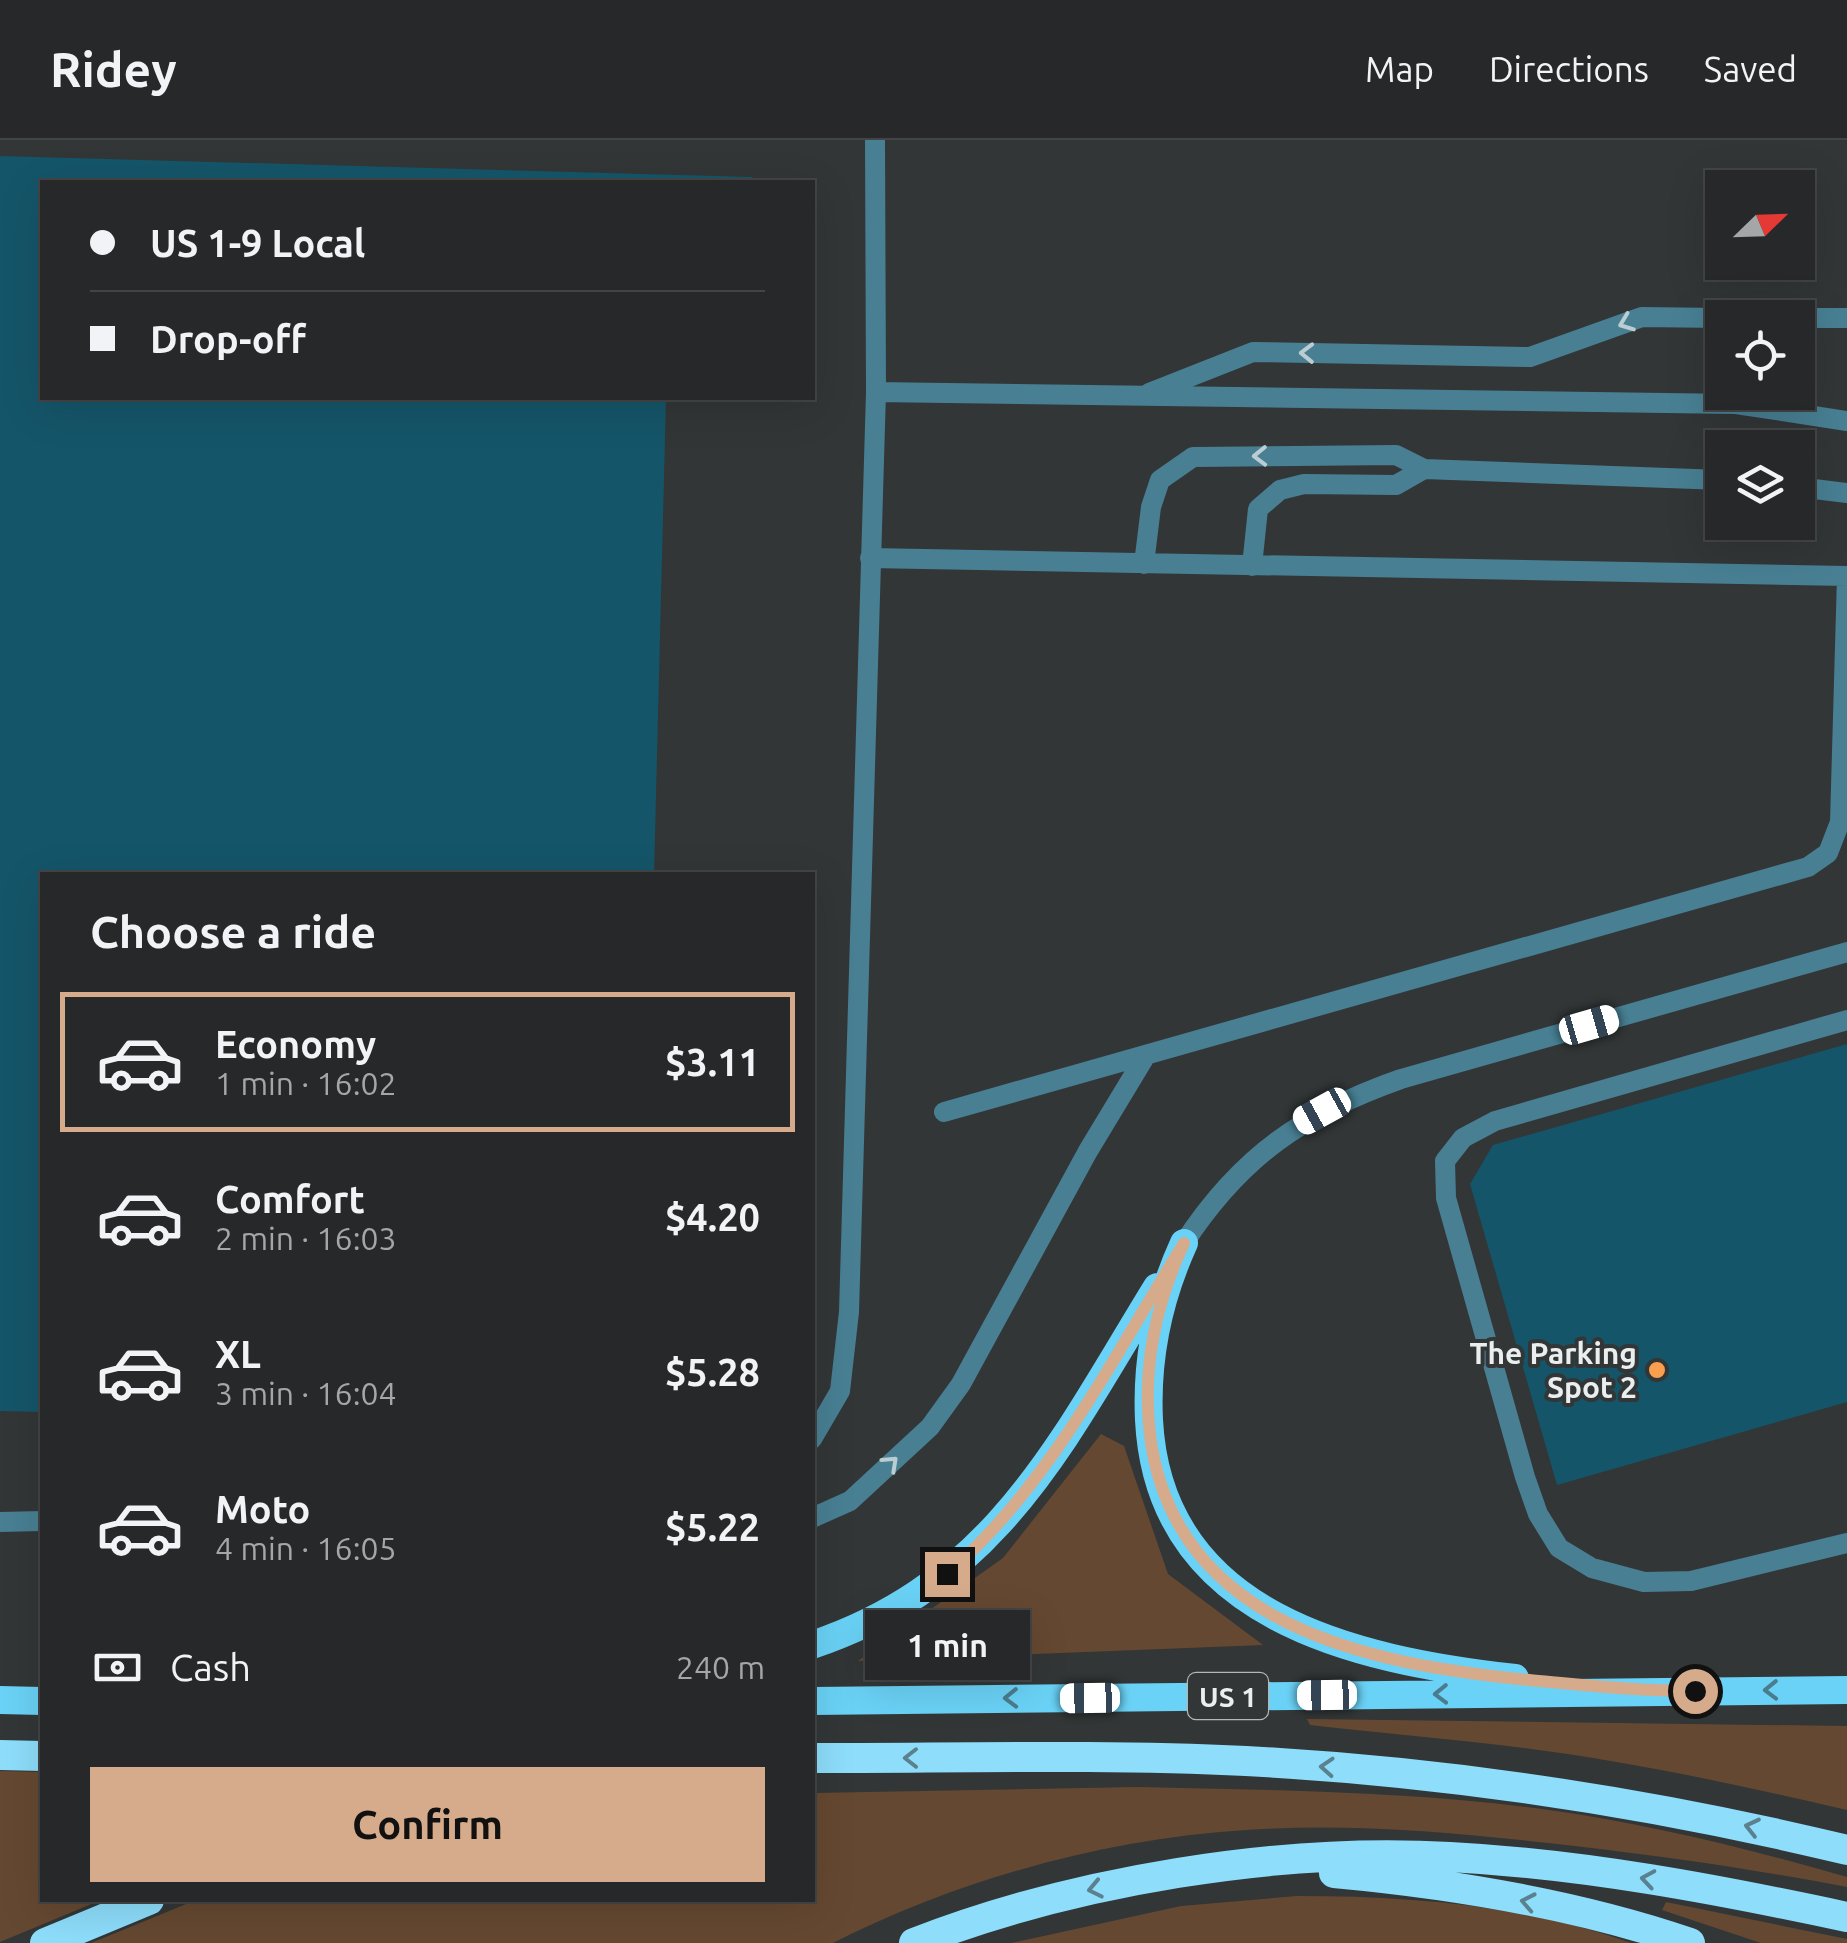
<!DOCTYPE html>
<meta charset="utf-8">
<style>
:root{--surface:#262829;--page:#323435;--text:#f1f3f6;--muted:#a4a6a8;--line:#424446;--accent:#d6ab8b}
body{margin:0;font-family:Ubuntu,sans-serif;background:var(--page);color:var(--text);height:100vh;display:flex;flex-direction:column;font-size:38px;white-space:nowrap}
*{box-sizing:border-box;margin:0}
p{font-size:32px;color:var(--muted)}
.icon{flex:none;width:55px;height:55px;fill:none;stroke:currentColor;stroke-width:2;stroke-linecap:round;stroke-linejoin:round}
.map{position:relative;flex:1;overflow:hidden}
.details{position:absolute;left:40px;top:732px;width:775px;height:1030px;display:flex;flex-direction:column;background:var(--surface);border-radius:0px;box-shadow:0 10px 40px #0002,0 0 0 2px var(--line)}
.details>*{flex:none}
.top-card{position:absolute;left:40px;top:40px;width:775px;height:220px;border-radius:0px;box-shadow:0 10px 40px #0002,0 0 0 2px var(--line);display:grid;align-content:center;height:220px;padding:0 50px;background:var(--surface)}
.needle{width:65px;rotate:67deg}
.controls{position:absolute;left:1705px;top:30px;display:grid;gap:20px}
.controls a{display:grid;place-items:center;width:110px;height:110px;border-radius:0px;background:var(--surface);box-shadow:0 10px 40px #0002,0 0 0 2px var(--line);font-size:50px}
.end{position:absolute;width:45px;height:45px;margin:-22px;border:12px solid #d6ab8b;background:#111;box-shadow:0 0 0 5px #111}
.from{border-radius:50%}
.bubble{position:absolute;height:70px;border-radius:0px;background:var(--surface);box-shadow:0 10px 40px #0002,0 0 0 2px var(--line);font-size:32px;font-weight:600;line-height:70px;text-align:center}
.car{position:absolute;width:30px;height:60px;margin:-30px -15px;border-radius:12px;box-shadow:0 0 8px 2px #0007;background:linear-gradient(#fff 24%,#345 0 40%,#fff 0 76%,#345 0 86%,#fff 0)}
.top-card b{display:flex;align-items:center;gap:35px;height:95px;font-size:38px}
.top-card b+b{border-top:2px solid var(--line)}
.top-card i{width:25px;height:25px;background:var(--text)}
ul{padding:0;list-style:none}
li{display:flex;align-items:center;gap:30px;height:140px;margin:0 20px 15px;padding:0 30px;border:5px solid transparent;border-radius:0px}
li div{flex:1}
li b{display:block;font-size:38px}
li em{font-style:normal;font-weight:600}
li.current{border-color:var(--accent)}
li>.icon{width:90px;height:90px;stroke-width:1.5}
h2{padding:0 50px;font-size:45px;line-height:120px}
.pay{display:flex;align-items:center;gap:25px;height:110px;padding:0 50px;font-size:38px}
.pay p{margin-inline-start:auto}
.primary-button{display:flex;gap:20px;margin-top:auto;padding:20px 50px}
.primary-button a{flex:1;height:115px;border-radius:0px;background:var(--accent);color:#111;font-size:40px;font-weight:600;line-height:115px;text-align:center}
header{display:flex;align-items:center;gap:60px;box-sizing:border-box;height:140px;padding:0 50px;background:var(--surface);border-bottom:2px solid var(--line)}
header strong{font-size:48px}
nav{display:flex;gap:55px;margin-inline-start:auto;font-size:35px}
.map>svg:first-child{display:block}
.green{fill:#654831}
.building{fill:#155569}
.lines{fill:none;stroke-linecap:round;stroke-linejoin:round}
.service{stroke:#487f93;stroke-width:20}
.trunk{stroke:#6ad2f6;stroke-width:28}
.motorway{stroke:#8dddfb;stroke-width:30}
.oneway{stroke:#bacdd3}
.oneway2{stroke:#4b7c8d}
.oneway3{stroke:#5b818f}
.route{stroke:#d6ab8b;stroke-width:12}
.poi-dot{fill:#fa9f4e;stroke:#323637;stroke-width:4}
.labels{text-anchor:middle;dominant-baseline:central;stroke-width:8;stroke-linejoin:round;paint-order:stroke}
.shield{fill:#323637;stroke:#b4b7b8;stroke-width:2.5}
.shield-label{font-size:28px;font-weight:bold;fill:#ebeeef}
.poi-label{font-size:30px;font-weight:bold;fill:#ebeeef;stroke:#323637;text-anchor:end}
</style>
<header>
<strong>Ridey</strong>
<nav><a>Map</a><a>Directions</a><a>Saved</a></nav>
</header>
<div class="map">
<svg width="1847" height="1803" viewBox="0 0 1847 1803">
<rect width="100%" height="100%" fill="#323637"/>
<path class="green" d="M1101 1294 1124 1306 1168 1434 1263 1505 858 1521 1003 1418Z
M1307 1579 1847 1586V1670C1740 1645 1633 1622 1524 1608 1453 1599 1381 1593 1310 1585Z
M0 1631 42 1632V1760H101L0 1802Z
M1137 1647C1274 1650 1413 1651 1549 1670 1649 1684 1750 1709 1847 1737V1747C1748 1728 1648 1714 1548 1703 1448 1692 1347 1683 1246 1690 1104 1699 960 1739 833 1803H91L196 1760H812L813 1653Z
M1297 1756C1409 1756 1525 1765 1631 1803H1011L1181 1766Z
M1666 1762 1847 1799V1803H1761L1662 1770Z"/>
<path class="building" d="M0 16 752 37V42H42V258H666L654 735H42V1272L0 1271Z
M1847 904V1262L1557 1345 1470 1044 1493 1005Z"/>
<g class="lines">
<path class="service" d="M1798 178H1847
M876 252 1736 264 1847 281
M1149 253 1253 212 1530 217 1642 177 1722 178
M1798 347 1847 353
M870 418 1847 436
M1144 424 1151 367 1160 340 1193 317 1396 315 1424 329 1722 340
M1252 426 1258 369 1280 350 1304 344 1396 345 1424 329
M1847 880 1495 981 1463 998 1445 1021 1446 1058 1525 1337 1538 1374 1559 1408 1592 1428 1644 1442 1691 1441 1847 1403
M944 972 1808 727 1828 713 1840 682 1847 436
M1184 1103C1241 1016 1304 973 1401 939L1847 812
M812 1299 840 1251 849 1172 876 252 875 0
M812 1378 850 1361 930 1287 961 1244 1088 1011 1146 915
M0 1382 42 1381"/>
<path class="trunk" d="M1184 1103C1158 1160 1146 1217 1149 1280 1159 1477 1355 1520 1515 1538
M812 1505C997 1443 1062 1301 1157 1147
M0 1560 42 1561
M812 1561 1847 1550"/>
<path class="motorway" d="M0 1615 42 1616
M812 1618C957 1618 1102 1614 1246 1621 1449 1632 1649 1662 1847 1710
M1334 1733C1454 1744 1576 1764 1690 1803
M45 1803 149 1760
M914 1803C1073 1741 1279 1707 1450 1717 1584 1724 1716 1749 1847 1777"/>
</g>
<defs><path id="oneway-chevron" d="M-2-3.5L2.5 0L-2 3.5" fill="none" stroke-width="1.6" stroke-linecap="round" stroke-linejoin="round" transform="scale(2.5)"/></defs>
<g class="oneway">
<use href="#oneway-chevron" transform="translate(1626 183) rotate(159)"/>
<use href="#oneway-chevron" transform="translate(1307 213) rotate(-179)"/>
<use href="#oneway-chevron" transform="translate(1260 316) rotate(179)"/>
<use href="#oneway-chevron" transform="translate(891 1323) rotate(-43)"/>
</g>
<g class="oneway2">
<use href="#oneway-chevron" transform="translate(1771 1550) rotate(179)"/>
<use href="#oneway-chevron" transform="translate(1441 1554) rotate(179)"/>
<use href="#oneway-chevron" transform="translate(1011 1558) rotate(179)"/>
</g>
<g class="oneway3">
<use href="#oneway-chevron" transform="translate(911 1618) rotate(180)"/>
<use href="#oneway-chevron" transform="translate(1327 1627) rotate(-176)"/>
<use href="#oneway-chevron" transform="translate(1752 1687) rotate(-167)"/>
<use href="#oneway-chevron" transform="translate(1648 1739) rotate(-171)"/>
<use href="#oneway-chevron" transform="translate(1095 1749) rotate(168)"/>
<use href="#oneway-chevron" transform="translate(1528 1762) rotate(-169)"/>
</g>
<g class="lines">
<path class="route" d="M947 1434C1050 1345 1113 1218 1184 1103 1156 1163 1142 1228 1150 1295 1174 1486 1368 1524 1529 1540 1584 1545 1639 1551 1695 1551"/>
</g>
<circle class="poi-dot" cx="1657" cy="1230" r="10"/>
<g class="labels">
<rect class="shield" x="1188" y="1533" width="80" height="46" rx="8"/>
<g class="shield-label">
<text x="1228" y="1556">US 1</text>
</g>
<g class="poi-label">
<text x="1637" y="1213">The Parking<tspan x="1637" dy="34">Spot 2</tspan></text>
</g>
</g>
</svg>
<div class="controls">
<a><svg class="needle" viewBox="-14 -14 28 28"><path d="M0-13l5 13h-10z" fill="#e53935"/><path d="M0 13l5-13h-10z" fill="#a4a6a8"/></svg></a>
<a><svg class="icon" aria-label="locate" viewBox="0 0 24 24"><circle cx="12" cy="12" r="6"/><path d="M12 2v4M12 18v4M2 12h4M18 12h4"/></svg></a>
<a><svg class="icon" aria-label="layers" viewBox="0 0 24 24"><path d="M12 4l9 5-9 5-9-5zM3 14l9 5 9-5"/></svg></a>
</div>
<i class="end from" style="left:1695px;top:1551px"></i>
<i class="end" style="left:947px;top:1434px"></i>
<div class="bubble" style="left:865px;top:1470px;width:165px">1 min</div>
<i class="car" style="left:1589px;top:885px;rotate:74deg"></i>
<i class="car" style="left:1322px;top:971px;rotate:241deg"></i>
<i class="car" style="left:1327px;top:1555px;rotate:269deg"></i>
<i class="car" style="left:1090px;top:1558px;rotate:269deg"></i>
<div class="top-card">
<b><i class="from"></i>US 1-9 Local</b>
<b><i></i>Drop-off</b>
</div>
<section class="details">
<h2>Choose a ride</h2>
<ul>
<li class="current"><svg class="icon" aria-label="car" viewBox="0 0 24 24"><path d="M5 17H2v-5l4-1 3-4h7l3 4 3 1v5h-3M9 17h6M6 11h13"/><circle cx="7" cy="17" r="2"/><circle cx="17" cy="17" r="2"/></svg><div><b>Economy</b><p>1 min · 16:02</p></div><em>$3.11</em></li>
<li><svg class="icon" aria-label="car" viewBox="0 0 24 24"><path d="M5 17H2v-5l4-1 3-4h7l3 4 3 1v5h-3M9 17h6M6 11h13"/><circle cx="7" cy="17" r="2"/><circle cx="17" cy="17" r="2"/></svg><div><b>Comfort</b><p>2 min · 16:03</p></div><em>$4.20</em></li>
<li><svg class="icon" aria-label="car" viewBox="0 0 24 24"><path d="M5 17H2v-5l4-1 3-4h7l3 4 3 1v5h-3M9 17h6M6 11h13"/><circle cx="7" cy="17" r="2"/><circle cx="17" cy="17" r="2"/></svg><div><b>XL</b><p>3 min · 16:04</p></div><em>$5.28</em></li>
<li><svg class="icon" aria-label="car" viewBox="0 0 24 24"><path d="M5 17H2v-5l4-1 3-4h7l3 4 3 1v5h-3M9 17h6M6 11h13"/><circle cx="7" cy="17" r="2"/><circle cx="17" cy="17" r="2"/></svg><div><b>Moto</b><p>4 min · 16:05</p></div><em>$5.22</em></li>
</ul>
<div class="pay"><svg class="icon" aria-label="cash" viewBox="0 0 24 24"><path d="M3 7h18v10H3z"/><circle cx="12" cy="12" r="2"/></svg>Cash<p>240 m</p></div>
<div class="primary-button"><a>Confirm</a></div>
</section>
</div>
